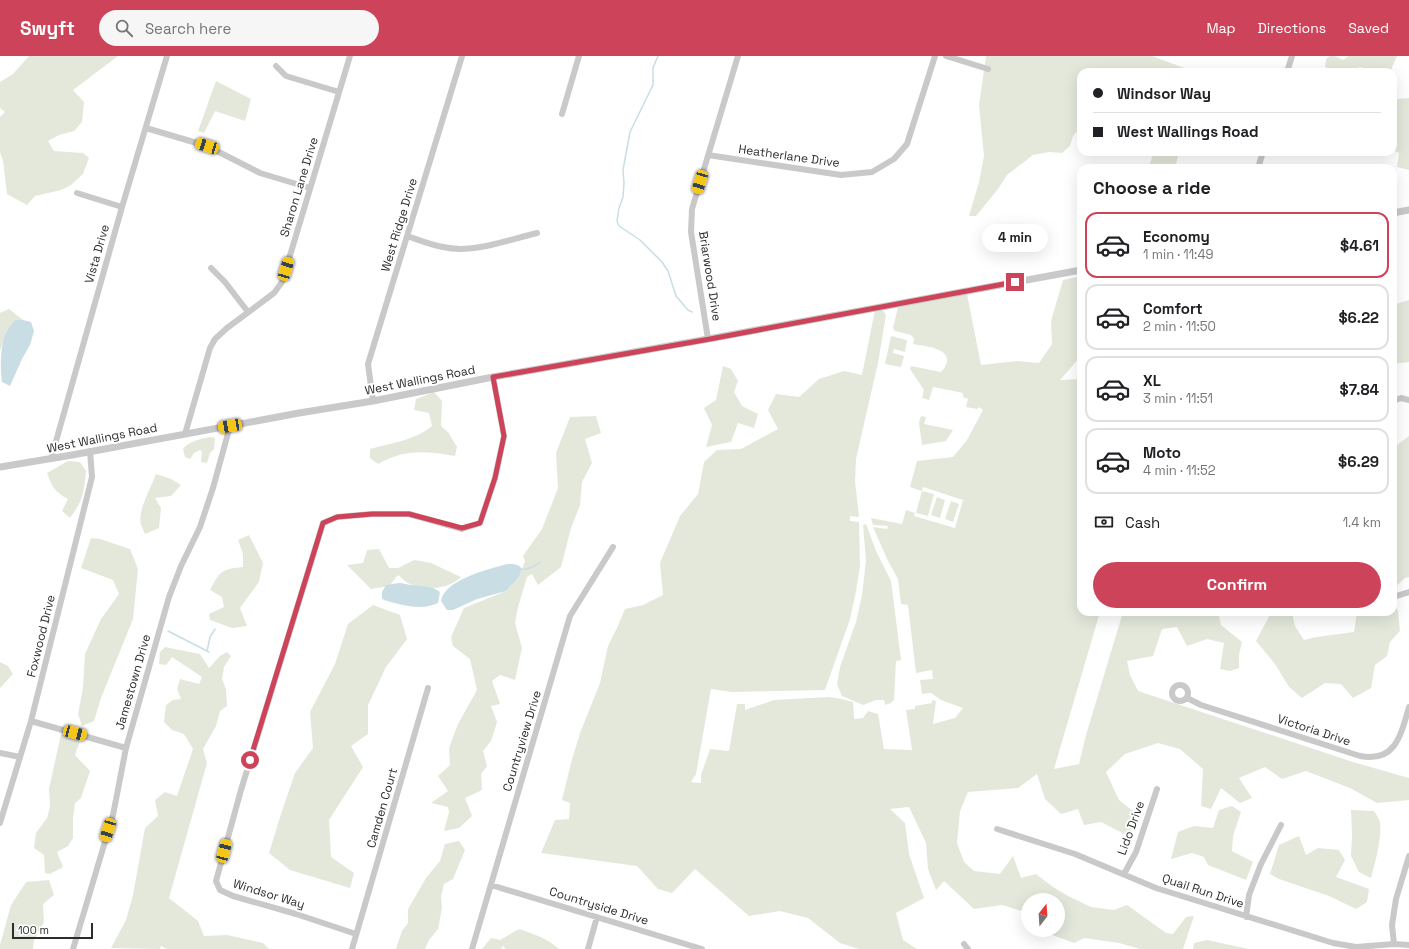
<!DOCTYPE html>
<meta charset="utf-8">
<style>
:root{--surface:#fff;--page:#f6f6f6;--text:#202124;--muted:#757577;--line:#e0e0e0;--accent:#cd4359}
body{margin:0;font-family:"Space Grotesk",sans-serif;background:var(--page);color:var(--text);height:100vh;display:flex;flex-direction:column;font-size:15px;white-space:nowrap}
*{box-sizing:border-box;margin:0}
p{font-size:13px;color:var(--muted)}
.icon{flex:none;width:22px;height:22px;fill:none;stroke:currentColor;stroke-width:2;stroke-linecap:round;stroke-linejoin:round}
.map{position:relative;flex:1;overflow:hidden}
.details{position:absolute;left:1077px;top:108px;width:320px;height:452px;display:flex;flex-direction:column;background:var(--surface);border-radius:12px;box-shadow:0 4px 16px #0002}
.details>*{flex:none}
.banner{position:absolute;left:1077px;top:12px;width:320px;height:88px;border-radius:12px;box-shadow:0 4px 16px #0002;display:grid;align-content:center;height:88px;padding:0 16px;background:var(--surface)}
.needle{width:26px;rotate:17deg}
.tools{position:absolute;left:1021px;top:837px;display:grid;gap:8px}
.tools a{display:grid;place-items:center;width:44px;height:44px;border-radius:50%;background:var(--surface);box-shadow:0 4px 16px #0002;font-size:20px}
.scale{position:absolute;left:12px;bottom:10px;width:81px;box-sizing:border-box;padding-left:4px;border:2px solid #2c2c2c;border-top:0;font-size:11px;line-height:14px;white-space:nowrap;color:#2c2c2c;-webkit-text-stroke:3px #fff;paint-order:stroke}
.end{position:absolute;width:18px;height:18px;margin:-9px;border:5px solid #cd4359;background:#fff;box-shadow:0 0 0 2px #fff}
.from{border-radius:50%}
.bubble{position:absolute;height:28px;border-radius:14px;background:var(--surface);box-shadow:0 4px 16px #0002;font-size:13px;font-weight:600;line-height:28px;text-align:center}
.car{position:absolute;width:12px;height:24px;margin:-12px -6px;border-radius:5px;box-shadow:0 0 3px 1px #0007;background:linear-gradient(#f5c518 24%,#345 0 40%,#f5c518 0 76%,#345 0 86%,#f5c518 0)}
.banner b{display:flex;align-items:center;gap:14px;height:38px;font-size:15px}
.banner b+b{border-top:1px solid var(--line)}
.banner i{width:10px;height:10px;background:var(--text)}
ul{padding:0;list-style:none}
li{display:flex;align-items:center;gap:12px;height:66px;margin:0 8px 6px;padding:0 8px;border:2px solid var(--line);border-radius:12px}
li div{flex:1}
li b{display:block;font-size:15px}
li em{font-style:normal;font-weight:600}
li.active{border-color:var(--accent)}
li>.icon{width:36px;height:36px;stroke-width:1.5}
h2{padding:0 16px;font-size:18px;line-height:48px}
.pay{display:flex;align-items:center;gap:10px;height:44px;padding:0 16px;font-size:15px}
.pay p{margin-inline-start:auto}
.action{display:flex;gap:8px;margin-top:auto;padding:8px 16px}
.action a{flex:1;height:46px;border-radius:24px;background:var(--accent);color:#fff;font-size:16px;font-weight:600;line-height:46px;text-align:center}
header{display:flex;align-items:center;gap:24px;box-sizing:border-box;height:56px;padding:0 20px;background:var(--accent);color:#fff}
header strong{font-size:19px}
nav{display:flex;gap:22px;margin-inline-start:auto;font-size:14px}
.search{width:280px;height:36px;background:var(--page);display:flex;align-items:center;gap:10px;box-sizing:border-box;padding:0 14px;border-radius:22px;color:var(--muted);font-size:15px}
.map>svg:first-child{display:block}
.green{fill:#e3e8db}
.water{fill:#c9dde5}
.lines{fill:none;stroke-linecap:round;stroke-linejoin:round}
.stream{stroke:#c9dde5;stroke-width:1.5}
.minor{stroke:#c9c9c9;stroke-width:6}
.tertiary{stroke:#c9c9c9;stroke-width:7}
.route{stroke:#cd4359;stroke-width:5}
.labels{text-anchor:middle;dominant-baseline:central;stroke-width:4;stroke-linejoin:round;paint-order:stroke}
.street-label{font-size:12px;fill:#2c2c2c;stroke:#fff}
</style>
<header>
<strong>Swyft</strong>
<div class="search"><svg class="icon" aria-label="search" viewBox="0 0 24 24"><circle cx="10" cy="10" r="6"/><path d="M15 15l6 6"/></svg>Search here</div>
<nav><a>Map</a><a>Directions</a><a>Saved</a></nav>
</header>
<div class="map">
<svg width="1409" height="893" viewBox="0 0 1409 893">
<rect width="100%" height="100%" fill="#fff"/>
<path class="green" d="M29 0H118L73 34 84 46 82 66 74 75 59 79 48 85 54 95 83 97 89 102 83 118 71 129 61 134 35 140 27 149 7 138 3 105 0 96V61L5 56 0 52V26L13 18Z
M986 0H1152L1195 16H1081V70L1073 80 1070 90 1062 97 1049 96 1033 99 1007 119 998 133 976 160H969L979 126 984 100 979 49Z
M1330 0H1335L1343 4 1349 0H1397L1390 16H1364L1365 14 1361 11C1345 15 1341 18 1325 11L1326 3Z
M216 25 251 43 245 65 215 55 204 77 198 75Z
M1409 42V114L1397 111 1399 97 1393 94V60L1397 43Z
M1146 96H1179L1175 112H1148L1153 99Z
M1081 220V240L1078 265 1081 274V300L1060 324 1081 323V556H1100L1054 713 1079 708 1086 679 1123 556H1218L1221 569 1242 586 1239 599V612L1230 615 1220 613 1224 587 1207 583 1187 590 1177 571 1162 573 1153 600 1127 605 1130 619 1138 635 1353 706 1409 722V744L1377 747 1350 732 1306 715 1282 723 1265 711 1239 722 1252 742 1240 747 1221 732 1211 753 1201 750 1203 713 1180 693 1158 687 1125 698 1106 716 1119 744 1138 759 1128 780 1101 766 1084 769 1078 753 1061 758 1045 743 1037 718 1018 732 968 736 960 755 957 787 964 806 974 815 1000 818 1013 800 1021 822 1036 818 1053 831 1068 840 1091 851 1114 854 1127 849 1166 877 1173 878 1186 861 1194 860 1183 893H1140L1119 887 1084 882 1074 887 1047 877 1049 874H1058V844H1028V857L1002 849 974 853 944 825 936 834 928 813 926 787 909 751 890 753 905 767 909 798 924 842 896 857 903 884 917 893H859L840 887 808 862 780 855 749 860 695 813 672 837 658 833 637 810 541 797 555 764 569 763 570 747 562 744 571 707 580 677 600 627 608 590 617 572 625 553 643 549 663 539 660 507 680 460 698 438 704 406 717 394 741 393 778 373 768 354 776 338 799 341 819 323 844 315 862 319 875 254 882 253 886 259 878 307 856 403 855 426 859 459 858 461 850 460V465L859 466 860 510 856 535 850 563 825 634 732 636 711 633 696 718 691 726 701 727V719L710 693 729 695 737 648H745V654L774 644 828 641 837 642 853 646 854 663 863 662 868 655 878 658 884 693 912 694 906 654 915 653V650L932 647V644L936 645 933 668 955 662 963 652 941 644 931 637 922 638 920 624 933 623 932 614 916 617 908 549 901 548 898 523 888 505 873 471 887 473 888 470 873 469 871 462 902 468 906 454 915 457 914 460 955 472 963 444 923 431 922 435 910 431 917 405 953 401 967 384 983 354 979 351 977 353 966 351 968 343 963 341V337L933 331 929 344 922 342 924 334 910 313 911 310 941 316C944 313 946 310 947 305 949 292 923 290 913 288L914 283 911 279 895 275 893 272 898 251 967 238 981 309 1017 305 1039 307 1052 288 1051 265 1063 224Z
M1409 244V306L1393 308V249Z
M9 253 23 264H15L7 275 0 295V257Z
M891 280 907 284 905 296 894 293 893 297 904 300 901 311 885 308Z
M723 310 731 313 738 325 734 336 742 350 758 358 754 372 738 367 731 386 706 391 712 369 704 352 716 344Z
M434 336 442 345 441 370 448 376 457 391 455 400C425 395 405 393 378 408L370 402V393C392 387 415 384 432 370L429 357 414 354 416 343Z
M596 360 601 377 585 383 592 407 582 426 580 449 571 472 561 511 538 529 532 518 527 521 518 551 515 567 522 592 515 624 500 619 492 625 500 648 491 650 497 666 491 685 483 695 487 710 481 718 482 734 465 742 472 760 459 772 444 775 449 756 448 751 431 747 448 735 438 720 450 709 449 692 458 668 477 634 470 603 453 590 451 581 464 552 506 535 519 521 525 505 523 500 542 473 558 432 556 397 570 361Z
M922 360 926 361 924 368 953 374 946 385 922 389 919 367 920 362Z
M1409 380V521L1405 522 1393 533V392Z
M210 381 215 382 214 393 210 397 207 407 201 406 202 396 200 394 194 397 190 403 185 401 183 393C189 385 201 383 210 381Z
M68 405 80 406 86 415C84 436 83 445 70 462L62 455 68 443C55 436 52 431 47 417Z
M156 418 171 423 181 429 171 440 155 442 161 452 159 472 145 478C144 475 142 472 141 469 137 455 151 432 156 418Z
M922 435 934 438 928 460 916 457Z
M937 441 945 444 940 462 931 459Z
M951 445 959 448 953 466 945 463Z
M866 468 876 495 891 525 901 604 896 605 894 644 891 647 885 649 884 644H876L863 649 842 640 837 628 840 611 856 566 862 539 866 505 863 469Z
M249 479 263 507 259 526 240 552 247 570 232 572 210 564 209 558 224 551 222 541 210 534C220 515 221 513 243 511V498L238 484Z
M91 482 100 483 130 493 138 513 133 563 101 642 94 665 82 670 78 658 83 632 85 598 101 563 119 538 113 524 81 512Z
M379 493 389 512H398L414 504 431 507 461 521C448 534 423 535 408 527 404 525 401 521 398 519L389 530 371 533 347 509 363 507 367 494Z
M1393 548H1395L1398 555 1400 575 1390 586 1387 600 1375 609 1371 632 1353 642 1341 628 1325 627 1302 642 1289 631 1275 608 1256 585 1271 557 1292 556 1295 570 1304 584 1316 581 1354 576 1357 556H1393Z
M373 549 400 559 407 583 386 611 368 649V678L351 690 363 711 329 764 331 801 354 817 350 832 290 814 269 797 280 761 295 717 313 692 310 656 335 608 348 568Z
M165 591 200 598 209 612 220 600 227 596 231 600 224 611 222 623 226 633 227 650 220 655 216 670 203 693 207 707 169 842 198 865 204 880 227 879 263 887 269 893H167L161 890 160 893 111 892 126 864 133 839 145 772 158 760 155 744 165 736 177 740 193 693 184 678 172 674 164 666 166 649 173 644 181 643 177 633 180 623 199 628 202 621 172 601 166 609 159 608 160 596Z
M0 606 8 610 13 618 0 632Z
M61 678 80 685 75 699 90 715 81 742 75 747 73 762V782L68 790 57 796 63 811 50 818 45 817 44 799 34 792 36 777 47 762 50 750 49 733Z
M1232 750 1241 756 1233 780 1232 795 1253 806 1246 824 1208 809 1204 801 1192 797 1171 803 1178 776 1194 770 1213 772 1219 754Z
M1351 754 1374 755C1376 758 1379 762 1380 766 1382 782 1375 807 1371 822L1359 816 1351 800 1352 779Z
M1299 780 1306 799 1318 792 1339 794 1345 804 1336 821 1369 833 1367 846 1356 853 1329 840 1279 823 1270 818 1279 789Z
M459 785 465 794 453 823 444 828 441 841 442 852 438 873 429 884 425 893H396L402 875 408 867V853L426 822 440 805 445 788Z
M49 824 54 839 43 848 44 866 34 884 33 893H0V889L11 849 26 826Z
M519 873C534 878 547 882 559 893H506L503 890 501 893H482L491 882 500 884Z
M1207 884 1249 893H1193L1194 887Z"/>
<path class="water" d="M15 264H23L31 266 34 275 30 289 22 303 10 330 2 326C0 312 0 287 7 275 9 271 12 268 15 264Z
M507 508C513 508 519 508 522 513L519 521 506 535 477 543 453 554H447L441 545C444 524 489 513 507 508Z
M399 527C403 527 408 529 412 529 423 531 431 529 440 536L438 547C421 555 401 549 384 544L382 542V536L386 529Z"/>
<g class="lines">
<path class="stream" d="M658 0 653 12V29L630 76 623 114 624 127 623 141 619 152 617 165 619 170 640 184 662 206 668 215 676 240 688 254 692 256
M520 513C529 514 533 511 540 506
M168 575 209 596
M207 595 210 581 215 573"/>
<path class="minor" d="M946 0 988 13
M276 10 286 20 339 36
M1287 16 1292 0
M562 58 579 0
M146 72 207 90 260 117 310 132
M708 99 841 119 872 116 894 103 907 88 935 0
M1258 112 1263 96
M77 137 122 151
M407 180C419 184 431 189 443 191 473 198 507 184 537 177
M211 212 225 226 248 256
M708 283 691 176 692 153 738 0
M373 345 368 308 462 0
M1393 345 1401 342 1409 344
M185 378 210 292 215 283 227 272 274 237 282 226 350 0
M51 403 122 151 167 0
M1393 541 1409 536
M1172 637a8 8 0 1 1 16 0a8 8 0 1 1-16 0Z
M1187 642 1201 649 1360 700C1396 707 1401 678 1409 651
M31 665 126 692
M0 697 20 701
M0 767 31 665 92 421 90 395
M997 773 1075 798 1156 832 1333 887 1356 891 1394 888 1409 889
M1124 818 1136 796 1157 733
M491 829 702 893
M1246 861 1249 839 1261 808 1281 769
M356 878 296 858 233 840 220 834 216 825 241 734 323 467 337 461 372 458H409L462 473 480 467 495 422 504 380 493 321
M964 888 968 893
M1394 888 1392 869 1396 843 1409 800
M73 893 113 759 126 692 169 541 181 510 200 471 213 432 230 370
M352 893 428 632
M472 893 570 560 613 491
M588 893 597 861"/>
<path class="tertiary" d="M1393 157 1409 154
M0 411 72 399 299 357 373 345 493 321 708 283 1081 214"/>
</g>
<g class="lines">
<path class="route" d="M250 704 323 467 337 461 372 458H409L462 472 480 467 495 422 504 380 493 321 710 283 1015 226"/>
</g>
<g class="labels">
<g class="street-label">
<text transform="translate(789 100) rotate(8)">Heatherlane Drive</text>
<text transform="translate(299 131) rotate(-73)">Sharon Lane Drive</text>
<text transform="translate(399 169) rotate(-73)">West Ridge Drive</text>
<text transform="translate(97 198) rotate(-74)">Vista Drive</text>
<text transform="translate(710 220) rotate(81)">Briarwood Drive</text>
<text transform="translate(420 324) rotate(-11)">West Wallings Road</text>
<text transform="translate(102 382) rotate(-11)">West Wallings Road</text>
<text transform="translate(41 580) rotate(-76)">Foxwood Drive</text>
<text transform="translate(133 626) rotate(-74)">Jamestown Drive</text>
<text transform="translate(1314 674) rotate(18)">Victoria Drive</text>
<text transform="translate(522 685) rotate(-73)">Countryview Drive</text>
<text transform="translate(382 752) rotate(-74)">Camden Court</text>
<text transform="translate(1131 772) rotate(-70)">Lido Drive</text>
<text transform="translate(1203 835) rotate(18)">Quail Run Drive</text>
<text transform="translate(269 838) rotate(17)">Windsor Way</text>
<text transform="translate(599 850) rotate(17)">Countryside Drive</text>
</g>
</g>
</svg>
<div class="tools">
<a><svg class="needle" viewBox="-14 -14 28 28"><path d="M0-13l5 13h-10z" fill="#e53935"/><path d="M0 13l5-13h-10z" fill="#757577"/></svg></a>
</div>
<div class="scale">100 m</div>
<i class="end from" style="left:250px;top:704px"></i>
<i class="end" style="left:1015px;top:226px"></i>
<div class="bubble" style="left:982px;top:168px;width:66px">4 min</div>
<i class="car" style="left:207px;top:90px;rotate:287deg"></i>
<i class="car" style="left:700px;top:126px;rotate:197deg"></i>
<i class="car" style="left:286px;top:213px;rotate:17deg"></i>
<i class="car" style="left:230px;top:370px;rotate:260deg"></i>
<i class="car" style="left:75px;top:677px;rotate:105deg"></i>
<i class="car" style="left:108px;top:774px;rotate:197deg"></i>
<i class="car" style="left:224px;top:795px;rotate:15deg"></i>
<div class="banner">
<b><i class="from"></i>Windsor Way</b>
<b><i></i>West Wallings Road</b>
</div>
<section class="details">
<h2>Choose a ride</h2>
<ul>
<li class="active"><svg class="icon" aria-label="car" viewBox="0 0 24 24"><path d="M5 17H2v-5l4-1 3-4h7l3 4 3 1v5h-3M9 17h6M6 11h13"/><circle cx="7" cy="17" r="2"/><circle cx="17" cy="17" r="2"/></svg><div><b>Economy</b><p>1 min · 11:49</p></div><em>$4.61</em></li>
<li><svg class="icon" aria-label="car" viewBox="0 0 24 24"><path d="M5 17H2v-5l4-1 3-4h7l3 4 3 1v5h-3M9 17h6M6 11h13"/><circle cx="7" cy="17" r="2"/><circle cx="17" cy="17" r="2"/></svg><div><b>Comfort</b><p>2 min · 11:50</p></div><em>$6.22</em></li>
<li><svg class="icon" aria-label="car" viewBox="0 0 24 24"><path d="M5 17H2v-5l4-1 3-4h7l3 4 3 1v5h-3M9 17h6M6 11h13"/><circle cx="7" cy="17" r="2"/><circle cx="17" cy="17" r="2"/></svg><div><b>XL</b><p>3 min · 11:51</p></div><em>$7.84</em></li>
<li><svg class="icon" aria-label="car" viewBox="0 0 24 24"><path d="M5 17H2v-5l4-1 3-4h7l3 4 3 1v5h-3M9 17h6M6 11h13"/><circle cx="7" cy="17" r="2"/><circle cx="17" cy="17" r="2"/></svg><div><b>Moto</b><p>4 min · 11:52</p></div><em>$6.29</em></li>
</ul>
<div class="pay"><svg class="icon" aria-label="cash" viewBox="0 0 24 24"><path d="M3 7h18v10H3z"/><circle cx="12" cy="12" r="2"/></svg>Cash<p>1.4 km</p></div>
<div class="action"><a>Confirm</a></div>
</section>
</div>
